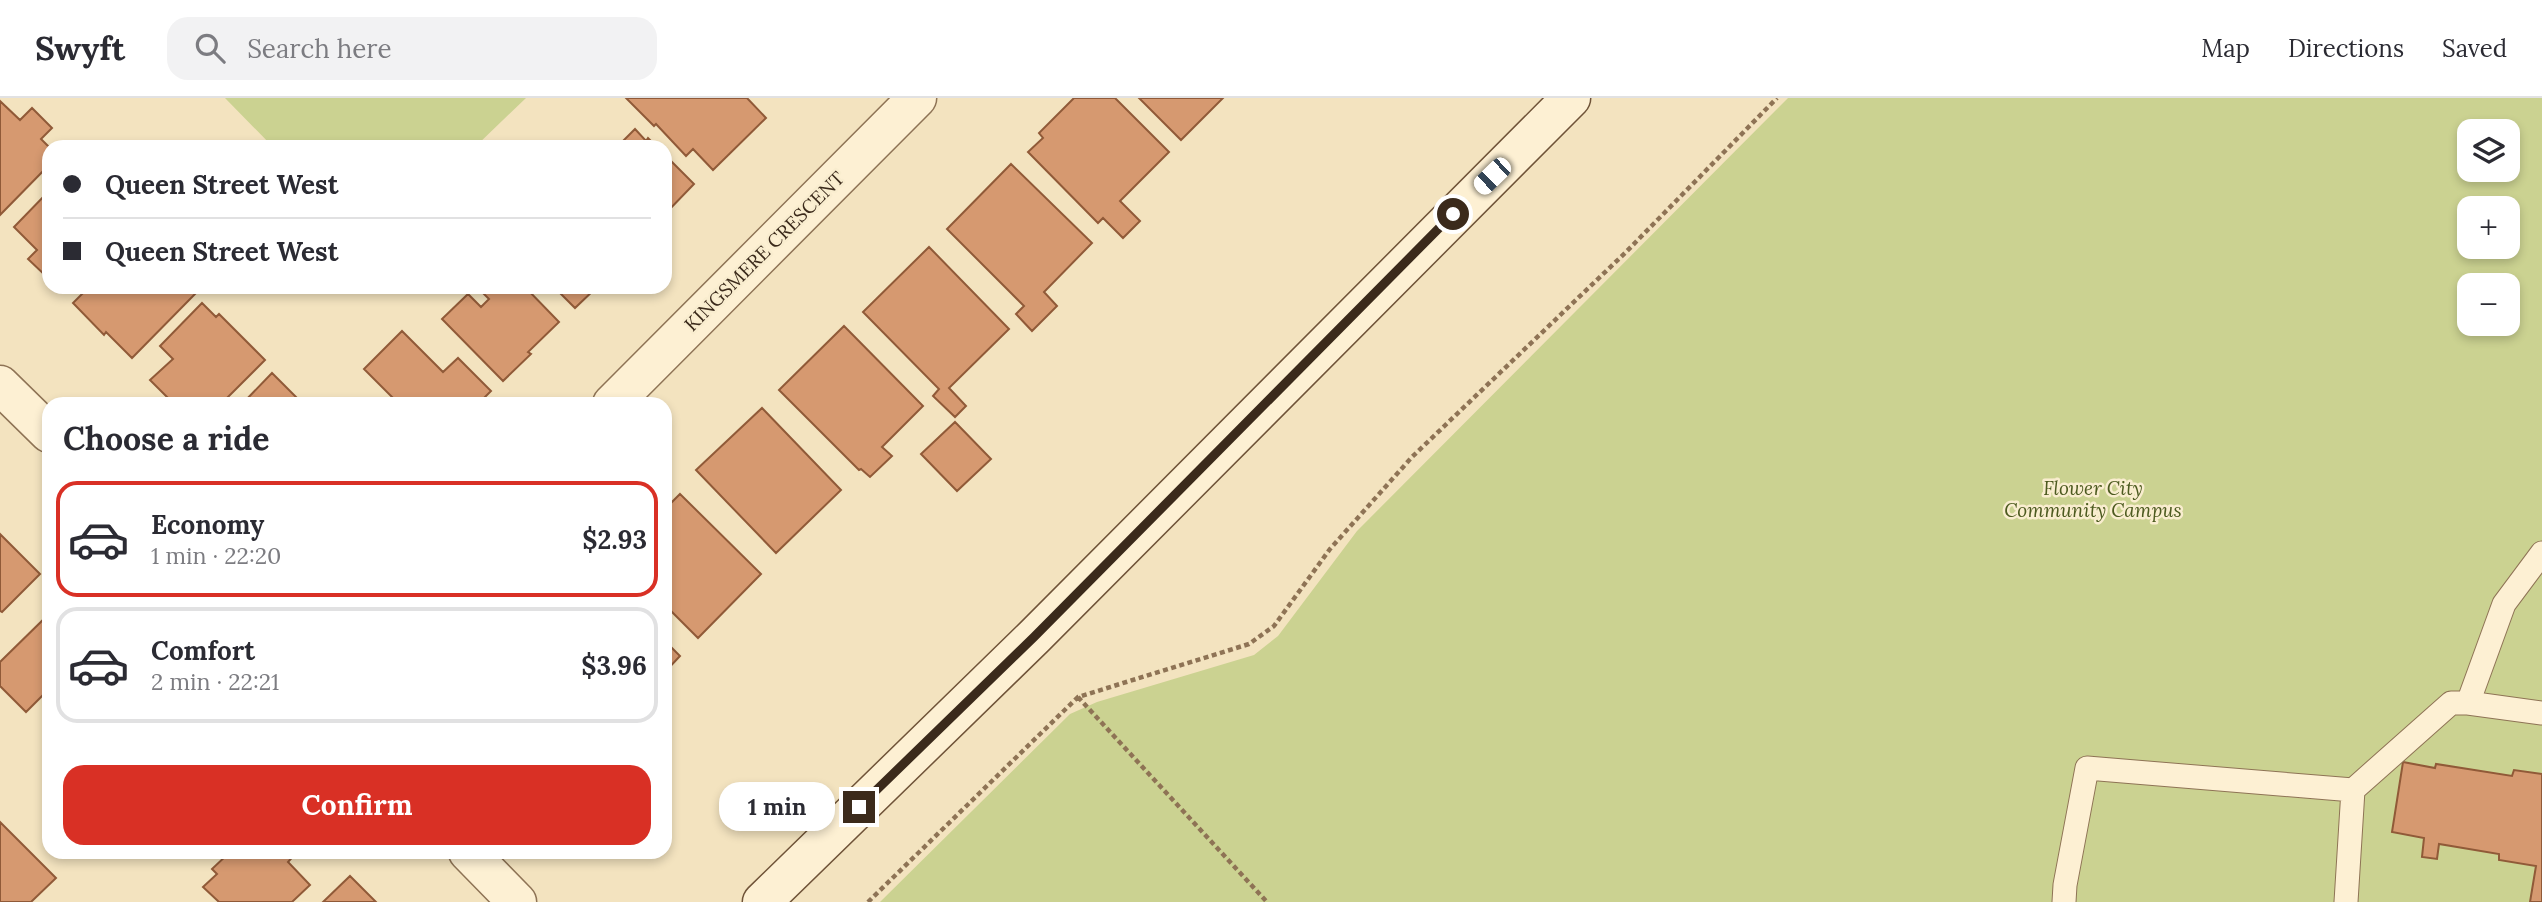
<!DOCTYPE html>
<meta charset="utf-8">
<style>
:root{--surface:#fff;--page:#f2f2f3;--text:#2b2b33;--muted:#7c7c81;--line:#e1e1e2;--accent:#d93025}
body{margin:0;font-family:Lora,serif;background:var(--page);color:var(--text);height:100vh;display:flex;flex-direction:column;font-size:26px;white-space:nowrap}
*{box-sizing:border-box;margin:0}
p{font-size:23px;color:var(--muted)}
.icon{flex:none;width:38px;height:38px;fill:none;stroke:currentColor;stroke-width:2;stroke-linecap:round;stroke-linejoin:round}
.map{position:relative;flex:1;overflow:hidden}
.side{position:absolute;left:42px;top:299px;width:630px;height:462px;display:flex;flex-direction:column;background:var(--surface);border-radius:21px;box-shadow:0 4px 10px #0003}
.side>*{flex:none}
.hud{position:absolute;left:42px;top:42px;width:630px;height:154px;border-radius:21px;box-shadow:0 4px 10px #0003;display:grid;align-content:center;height:154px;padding:0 21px;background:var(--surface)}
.tools{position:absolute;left:2457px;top:21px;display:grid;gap:14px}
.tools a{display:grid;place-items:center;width:63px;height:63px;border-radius:14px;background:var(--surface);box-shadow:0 4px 10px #0003;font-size:35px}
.end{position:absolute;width:32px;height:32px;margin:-16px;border:9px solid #3b2a1b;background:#fff;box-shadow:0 0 0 4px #fff}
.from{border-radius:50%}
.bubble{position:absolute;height:49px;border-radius:21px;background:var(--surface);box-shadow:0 4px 10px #0003;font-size:23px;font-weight:700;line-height:49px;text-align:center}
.car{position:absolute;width:21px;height:42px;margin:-21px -10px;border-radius:9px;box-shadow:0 0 5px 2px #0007;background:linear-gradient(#fff 24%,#345 0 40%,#fff 0 76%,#345 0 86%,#fff 0)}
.hud b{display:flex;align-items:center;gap:24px;height:66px;font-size:26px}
.hud b+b{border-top:2px solid var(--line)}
.hud i{width:18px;height:18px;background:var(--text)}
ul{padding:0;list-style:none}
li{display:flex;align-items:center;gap:21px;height:116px;margin:0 14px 10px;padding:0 7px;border:4px solid var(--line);border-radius:21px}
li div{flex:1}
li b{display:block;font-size:26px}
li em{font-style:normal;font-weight:700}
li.selected{border-color:var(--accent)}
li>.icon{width:63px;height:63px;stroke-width:1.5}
h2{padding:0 21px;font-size:32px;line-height:84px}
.action{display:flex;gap:14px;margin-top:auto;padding:14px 21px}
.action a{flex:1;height:80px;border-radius:21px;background:var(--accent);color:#fff;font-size:28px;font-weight:700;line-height:80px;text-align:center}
header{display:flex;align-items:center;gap:42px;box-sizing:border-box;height:98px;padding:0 35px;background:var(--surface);border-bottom:2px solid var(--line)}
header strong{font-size:33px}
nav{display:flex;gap:38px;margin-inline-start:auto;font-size:24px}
.search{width:490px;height:63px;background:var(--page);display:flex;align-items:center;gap:18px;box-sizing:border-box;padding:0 24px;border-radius:21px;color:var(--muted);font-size:26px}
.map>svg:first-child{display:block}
.green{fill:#cbd291;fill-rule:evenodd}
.building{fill:#d69970;stroke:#905a38;stroke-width:2}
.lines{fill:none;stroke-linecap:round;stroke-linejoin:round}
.lane-casing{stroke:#8e7355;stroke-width:25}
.street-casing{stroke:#8e7355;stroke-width:41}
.secondary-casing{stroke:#6f5338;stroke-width:41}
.path{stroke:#8e7355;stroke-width:4.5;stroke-dasharray:5 3.5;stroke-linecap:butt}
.lane{stroke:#fdf0d3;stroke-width:23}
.street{stroke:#fdf0d3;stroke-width:38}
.secondary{stroke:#fdf0d3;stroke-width:38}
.route{stroke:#3b2a1b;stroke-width:9}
.labels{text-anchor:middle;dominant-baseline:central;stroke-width:5;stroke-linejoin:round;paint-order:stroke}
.street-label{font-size:19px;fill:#3b2a1b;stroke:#f9edcf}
.park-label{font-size:19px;font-style:italic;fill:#4c5a1f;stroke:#f9edcf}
</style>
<header>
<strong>Swyft</strong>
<div class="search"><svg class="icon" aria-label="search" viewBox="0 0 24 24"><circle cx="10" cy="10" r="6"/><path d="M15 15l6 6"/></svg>Search here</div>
<nav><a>Map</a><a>Directions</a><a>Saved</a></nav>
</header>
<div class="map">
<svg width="2542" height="804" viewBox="0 0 2542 804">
<rect width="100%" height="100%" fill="#f3e3bf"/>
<path class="green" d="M225 0H526L475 49H273Z
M1788 0H2542V804H880L1070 616 1097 604 1254 557 1278 538 1357 433ZM2469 33H2508V72H2469ZM2469 110H2508V149H2469ZM2469 187H2508V226H2469Z"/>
<path class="building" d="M626 0H747L766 20 713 72 693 51 686 58 656 26 654 28Z
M1074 0H1115L1169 54 1120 103 1140 123 1123 140 1103 120 1098 125 1028 54 1043 40 1039 35Z
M1139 0H1223L1181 42Z
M0 3 20 22 32 10 52 30 41 41 49 49V67L0 117Z
M635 31 646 43 648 40 657 49H617Z
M665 57 694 86 665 116Z
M1011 66 1092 145 1044 194 1057 208 1032 233 1016 216 1024 208 947 131Z
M49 93V181L28 161 37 152 14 129Z
M929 149 1009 231 949 290 966 308 955 319 933 298 939 291 863 214Z
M89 189H192L197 194 132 260 106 234 104 237 73 205Z
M477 189H525L559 224 528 254 531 256 503 283 442 221 468 196 481 209 489 201Z
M554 189H597L575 210Z
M202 205 216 219 219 216 265 262 221 306H174L150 282 173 261 160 248Z
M844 228 923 308 882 349 892 358 870 379 861 371 859 372 779 292Z
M402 233 443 274 458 260 491 293 478 306H399L364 271Z
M272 275 303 306H242Z
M762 310 841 392 776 455 696 372Z
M955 324 991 361 957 393 921 356Z
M680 396 761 476 698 540 665 507V411Z
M0 436 40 476 2 514 0 513Z
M49 516V591L26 614 0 588V564Z
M665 543 680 558 665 574Z
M2403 664 2435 670 2436 666 2512 678 2514 672 2542 676V804H2530L2536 768 2499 762V756L2439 746 2437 761 2422 759 2424 740 2392 734Z
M0 724 56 780 31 804H0Z
M230 754H297L288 764 310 787 292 804H219L203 789 217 776 212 771Z
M350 778 376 804H323Z"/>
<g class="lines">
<defs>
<path id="lane" d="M2468 605 2504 506 2542 455
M2064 804 2065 787 2087 670 2353 692
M2346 804 2353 692 2451 605H2468L2542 615"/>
<path id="street" d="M0 287 49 335
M612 306 917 0
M468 754 517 804"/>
<path id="secondary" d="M762 804 1034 539 1571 0"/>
</defs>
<use href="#lane" class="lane-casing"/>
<use href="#street" class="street-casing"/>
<use href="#secondary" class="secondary-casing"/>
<path class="path" d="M1078 599 1267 804
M868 804 1078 599 1249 546 1274 528 1330 451 1412 359 1625 155 1777 0"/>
<use href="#lane" class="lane"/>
<use href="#street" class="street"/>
<use href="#secondary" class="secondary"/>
</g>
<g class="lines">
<path class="route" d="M859 709 1034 539 1453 116"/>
</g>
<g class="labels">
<g class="street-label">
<text transform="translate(764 153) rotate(-45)">KINGSMERE CRESCENT</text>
</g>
<g class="park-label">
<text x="2093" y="390">Flower City<tspan x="2093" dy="22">Community Campus</tspan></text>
</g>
</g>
</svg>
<div class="tools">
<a><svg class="icon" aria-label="layers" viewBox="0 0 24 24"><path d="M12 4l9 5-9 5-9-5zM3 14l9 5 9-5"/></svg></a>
<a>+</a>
<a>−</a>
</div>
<i class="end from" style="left:1453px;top:116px"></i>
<i class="end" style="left:859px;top:709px"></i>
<div class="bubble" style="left:719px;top:684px;width:116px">1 min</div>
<i class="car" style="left:1492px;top:78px;rotate:226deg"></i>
<div class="hud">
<b><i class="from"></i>Queen Street West</b>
<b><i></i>Queen Street West</b>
</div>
<section class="side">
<h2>Choose a ride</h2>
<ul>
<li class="selected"><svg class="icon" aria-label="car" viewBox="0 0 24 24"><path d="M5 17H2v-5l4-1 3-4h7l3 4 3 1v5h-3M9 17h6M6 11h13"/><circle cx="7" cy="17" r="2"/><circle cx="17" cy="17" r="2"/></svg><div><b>Economy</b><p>1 min · 22:20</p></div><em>$2.93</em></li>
<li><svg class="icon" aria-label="car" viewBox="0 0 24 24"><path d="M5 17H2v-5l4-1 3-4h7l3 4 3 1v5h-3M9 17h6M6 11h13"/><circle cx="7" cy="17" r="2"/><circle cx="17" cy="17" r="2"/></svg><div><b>Comfort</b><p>2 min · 22:21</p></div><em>$3.96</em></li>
</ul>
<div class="action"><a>Confirm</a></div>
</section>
</div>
